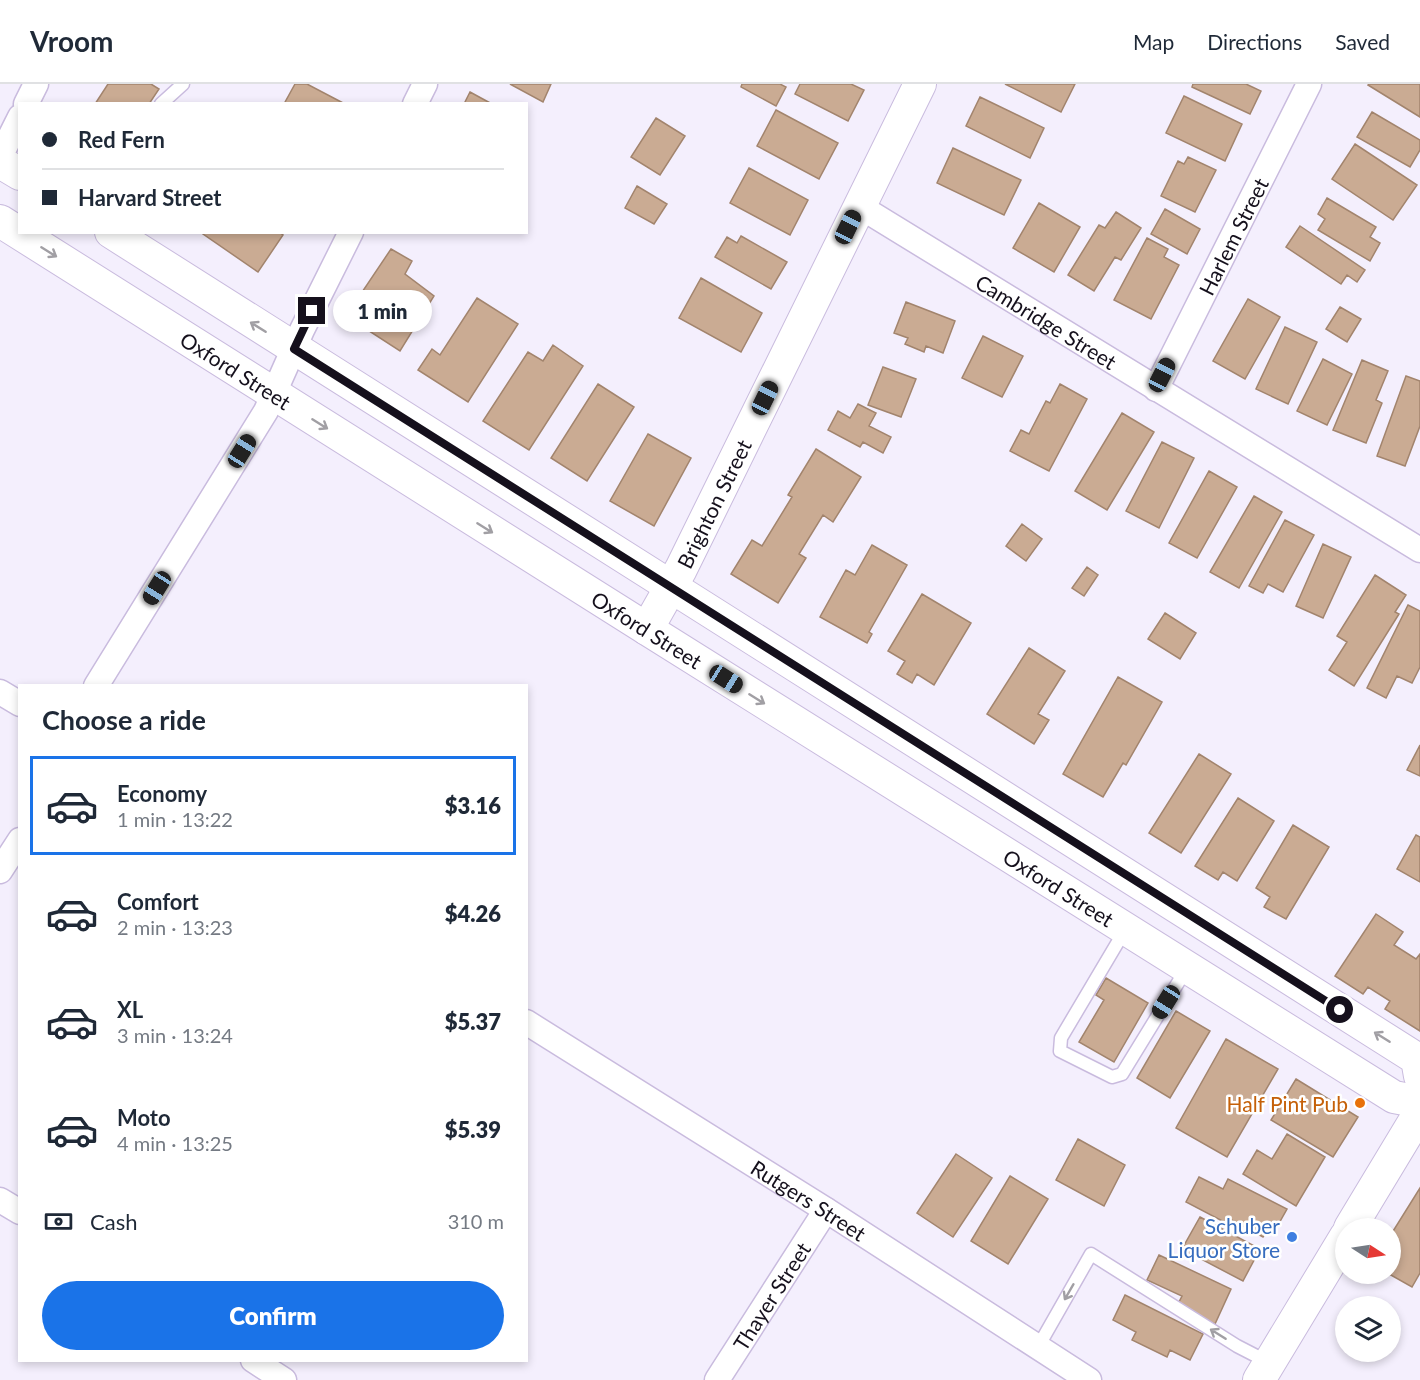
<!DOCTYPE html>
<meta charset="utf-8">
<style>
:root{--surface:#fff;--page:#f2f2f3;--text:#1f2937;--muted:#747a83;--line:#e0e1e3;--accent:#1a73e8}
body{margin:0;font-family:Lato,sans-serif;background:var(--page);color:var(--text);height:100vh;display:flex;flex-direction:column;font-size:22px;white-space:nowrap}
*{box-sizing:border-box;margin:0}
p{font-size:20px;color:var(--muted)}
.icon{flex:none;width:33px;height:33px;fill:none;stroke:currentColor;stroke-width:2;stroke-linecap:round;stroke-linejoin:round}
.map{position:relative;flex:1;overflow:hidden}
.drawer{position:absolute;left:18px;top:600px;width:510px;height:678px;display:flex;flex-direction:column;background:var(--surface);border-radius:0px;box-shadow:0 3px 9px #0003}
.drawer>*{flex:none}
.guide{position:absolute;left:18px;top:18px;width:510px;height:132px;border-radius:0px;box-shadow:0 3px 9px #0003;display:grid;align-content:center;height:132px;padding:0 24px;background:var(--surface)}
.needle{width:39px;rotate:102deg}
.buttons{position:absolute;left:1335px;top:1134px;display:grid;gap:12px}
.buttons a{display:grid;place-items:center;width:66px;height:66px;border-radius:50%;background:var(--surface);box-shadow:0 3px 9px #0003;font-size:30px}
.end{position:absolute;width:27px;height:27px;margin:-14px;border:8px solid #15101c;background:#fff;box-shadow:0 0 0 3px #fff}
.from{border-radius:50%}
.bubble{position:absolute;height:42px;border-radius:21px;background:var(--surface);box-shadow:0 3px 9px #0003;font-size:20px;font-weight:800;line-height:42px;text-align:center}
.car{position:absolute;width:18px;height:36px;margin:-18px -9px;border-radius:8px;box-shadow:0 0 4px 2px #0007;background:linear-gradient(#222 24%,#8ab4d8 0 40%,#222 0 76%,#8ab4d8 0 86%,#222 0)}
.guide b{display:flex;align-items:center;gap:21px;height:57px;font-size:22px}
.guide b+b{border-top:2px solid var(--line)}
.guide i{width:15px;height:15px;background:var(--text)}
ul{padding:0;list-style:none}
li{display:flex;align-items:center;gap:18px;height:99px;margin:0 12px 9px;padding:0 12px;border:3px solid transparent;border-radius:0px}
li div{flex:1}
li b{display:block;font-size:22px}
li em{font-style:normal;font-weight:800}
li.current{border-color:var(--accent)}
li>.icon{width:54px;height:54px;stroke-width:1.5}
h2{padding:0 24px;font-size:27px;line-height:72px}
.pay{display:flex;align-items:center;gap:15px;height:66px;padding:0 24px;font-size:22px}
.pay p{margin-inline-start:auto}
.action{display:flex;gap:12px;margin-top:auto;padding:12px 24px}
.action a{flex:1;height:69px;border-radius:36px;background:var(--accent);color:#fff;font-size:24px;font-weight:800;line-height:69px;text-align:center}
header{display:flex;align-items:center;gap:36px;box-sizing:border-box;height:84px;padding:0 30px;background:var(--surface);border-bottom:2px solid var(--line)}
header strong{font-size:28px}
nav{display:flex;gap:33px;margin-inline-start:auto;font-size:21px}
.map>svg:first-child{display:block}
.building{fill:#caab93;stroke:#a2846d;stroke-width:1.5}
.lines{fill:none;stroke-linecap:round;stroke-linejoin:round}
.service-casing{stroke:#c9bbde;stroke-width:15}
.minor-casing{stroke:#c9bbde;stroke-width:27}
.tertiary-casing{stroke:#c9bbde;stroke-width:34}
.service{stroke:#fff;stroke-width:12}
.minor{stroke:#fff;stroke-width:24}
.tertiary{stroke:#fff;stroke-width:32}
.oneway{stroke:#a19fa4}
.route{stroke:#15101c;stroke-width:8}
.food-dot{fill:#e8710a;stroke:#fff;stroke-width:2}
.shop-dot{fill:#3f7fe0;stroke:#fff;stroke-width:2}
.labels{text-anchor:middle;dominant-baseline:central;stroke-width:5;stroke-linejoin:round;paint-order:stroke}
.street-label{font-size:21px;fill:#15101c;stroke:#fff}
.food-label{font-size:21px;fill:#c56008;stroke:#fff;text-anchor:end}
.shop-label{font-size:21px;fill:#366cbe;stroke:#fff;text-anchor:end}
</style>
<header>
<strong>Vroom</strong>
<nav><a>Map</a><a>Directions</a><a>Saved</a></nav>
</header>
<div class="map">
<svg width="1420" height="1296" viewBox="0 0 1420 1296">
<rect width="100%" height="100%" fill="#f4effd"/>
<path class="building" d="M108 0H151L159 5 149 20H95Z
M295 0H307L345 20H284Z
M510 0H551L543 18Z
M742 0H780L786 3 776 22 741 3Z
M800 0H851L864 6 848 37 795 10Z
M1005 0H1075L1061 28Z
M1193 0H1246L1261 7 1250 30 1192 3Z
M1369 0H1420V33L1368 1Z
M470 8 492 20H464Z
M1184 12 1242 40 1225 77 1166 49Z
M980 13 1044 44 1030 74 966 42Z
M776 26 838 59 819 95 757 62Z
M1372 28 1420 56V66L1410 83 1357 53Z
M656 34 685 52 660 91 631 73Z
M1355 60 1417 101 1393 136 1332 95Z
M953 64 1021 96 1004 131 937 99Z
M1188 73 1216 86 1195 128 1161 112 1178 77 1184 80Z
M749 84 808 116 790 151 730 119Z
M637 102 667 120 654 140 625 124Z
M1327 114 1376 143 1370 153 1380 159 1370 177 1318 146 1325 135 1318 130Z
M1039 119 1080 143 1054 188 1013 164Z
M1165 125 1200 145 1187 170 1151 150Z
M1116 128 1141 144 1121 176 1115 173 1094 207 1068 191 1099 141 1105 144Z
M1300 142 1365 186 1357 198 1347 191 1341 200 1286 163Z
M204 148H279L283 151 258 188 203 150Z
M741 152 787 178 771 205 715 173 727 153 737 159Z
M1147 154 1168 165 1164 173 1179 181 1151 235 1114 216Z
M391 165 412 177 405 190 434 212 400 267 346 232Z
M701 194 762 229 741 268 679 234Z
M477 214 518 240 468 318 418 286 432 265 440 271Z
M1248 215 1280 233 1245 295 1213 277Z
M906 218 955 237 943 269 926 262 924 268 905 260 908 254 894 249Z
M1340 223 1361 235 1347 258 1326 245Z
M1285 243 1317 258 1288 320 1256 305Z
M983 252 1023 272 1002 313 962 294Z
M553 261 583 282 529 366 483 337 528 268 543 277Z
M1323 275 1352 290 1327 341 1297 327Z
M1362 276 1388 287 1376 316 1382 319 1366 359 1333 346Z
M883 283 916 295 901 333 868 321Z
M1406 292 1420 297V342L1405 382 1377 372Z
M598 300 634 323 587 397 551 374Z
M1060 300 1087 315 1049 387 1010 367 1021 346 1029 350 1046 317 1050 319Z
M858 320 876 329 869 342 891 353 883 369 863 358 860 363 828 346 838 327 850 334Z
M1122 329 1154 348 1107 426 1075 407Z
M648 350 691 374 654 442 610 417Z
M1162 358 1194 374 1159 444 1126 427Z
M816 365 861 393 833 438 823 431 799 470 806 474 778 519 731 490 752 456 762 462 792 413 788 411Z
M1209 387 1237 403 1197 474 1169 459Z
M1254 412 1282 428 1239 504 1210 488Z
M1285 436 1314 451 1283 508 1268 500 1263 509 1249 502Z
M1022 440 1042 455 1026 477 1006 462Z
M1323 460 1351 473 1323 534 1296 522Z
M872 461 907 481 869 548 872 550 867 559 820 533 846 486 855 491Z
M1087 483 1098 491 1084 512 1072 504Z
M1375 491 1406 511 1395 528 1399 530 1354 602 1329 586 1347 558 1337 552Z
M922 510 971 539 934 601 917 590 912 599 897 590 905 577 888 567Z
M1408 521 1420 527V583L1412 599 1397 592 1386 614 1367 604Z
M1165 529 1196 549 1180 575 1148 555Z
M1029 564 1065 587 1038 630 1049 636 1034 660 987 630Z
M1118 593 1162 618 1126 681 1123 679 1103 713 1063 690Z
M1420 661V692L1407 686Z
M1199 670 1231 690 1181 769 1149 749Z
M1238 714 1274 737 1237 797 1223 788 1218 796 1195 782Z
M1293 741 1329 763 1286 835 1264 823 1270 813 1256 804Z
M1416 751 1420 753V798L1397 785Z
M1376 830 1403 848 1394 861 1416 875 1420 870V947L1385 925 1390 917 1368 903 1363 910 1335 892Z
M1106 894 1148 919 1114 978 1079 958 1104 916 1096 911Z
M1176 927 1210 947 1170 1014 1137 994Z
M1226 955 1278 985 1227 1073 1176 1044Z
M1296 995 1358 1033 1333 1073 1271 1036Z
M1287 1050 1325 1073 1296 1122 1243 1090 1257 1066 1272 1075Z
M1078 1055 1125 1081 1104 1122 1056 1096Z
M956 1070 992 1094 953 1153 917 1129Z
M1010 1092 1048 1115 1008 1180 971 1157Z
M1199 1093 1223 1105 1228 1095 1287 1125 1278 1141 1272 1138 1263 1153 1230 1135 1228 1140 1186 1118Z
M1420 1104V1189L1412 1203 1389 1190H1390V1152Z
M1200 1133 1260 1165 1243 1197 1182 1165Z
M1159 1171 1231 1205 1215 1240 1177 1222 1182 1212 1147 1196Z
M1125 1211 1203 1250 1190 1276 1170 1266 1167 1273 1132 1256 1136 1248 1113 1236Z"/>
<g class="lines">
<defs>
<path id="service" d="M161 20 183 0
M1125 846 1061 954 1060 967 1112 993 1122 990 1187 884
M1038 1263 1091 1170 1237 1262 1268 1278"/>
<g id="minor">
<path d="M26 20 36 0"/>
<path d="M415 20 425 0"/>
<path d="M0 73 20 33"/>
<path id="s1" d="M859 122 1420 466"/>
<path id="s2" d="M1156 305 1309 0"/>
<path d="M96 602 266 327 302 246 351 148"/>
<path d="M0 608 20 620"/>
<path d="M0 787 20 756"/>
<path id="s3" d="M526 938 826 1126 1089 1296"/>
<path d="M0 1116 20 1128"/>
<path d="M253 1276 284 1296"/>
<path id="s4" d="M717 1296 826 1126"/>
</g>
<g id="tertiary">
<path d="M0 78 20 90"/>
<path id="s5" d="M0 137 647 545 1394 1013 1420 1018"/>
<path d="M111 148 1417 975 1420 992"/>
<path id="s6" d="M647 545 681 485 920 0"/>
<path d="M1350 1144 1420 1028"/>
<path d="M1259 1296 1346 1152"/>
</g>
</defs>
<use href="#service" class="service-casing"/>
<use href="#minor" class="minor-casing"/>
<use href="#tertiary" class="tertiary-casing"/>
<use href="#service" class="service"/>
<use href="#minor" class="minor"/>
<use href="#tertiary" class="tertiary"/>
</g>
<defs><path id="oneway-shaft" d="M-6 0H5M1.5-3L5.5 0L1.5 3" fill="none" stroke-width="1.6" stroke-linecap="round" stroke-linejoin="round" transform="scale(1.5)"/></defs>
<g class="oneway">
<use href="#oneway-shaft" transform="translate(49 168) rotate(32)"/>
<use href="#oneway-shaft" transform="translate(258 243) rotate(-148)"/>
<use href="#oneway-shaft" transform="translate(320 340) rotate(32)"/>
<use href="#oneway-shaft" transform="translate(485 444) rotate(32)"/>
<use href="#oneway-shaft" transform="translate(757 615) rotate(32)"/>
<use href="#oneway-shaft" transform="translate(1382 953) rotate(-148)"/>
<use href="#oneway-shaft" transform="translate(1069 1208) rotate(120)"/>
<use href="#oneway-shaft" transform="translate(1218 1250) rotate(-148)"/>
</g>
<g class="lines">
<path class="route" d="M312 227 294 265 1340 926"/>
</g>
<circle class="food-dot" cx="1360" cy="1019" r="6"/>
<circle class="shop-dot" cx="1292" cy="1153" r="6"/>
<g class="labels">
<g class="street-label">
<text stroke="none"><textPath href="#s2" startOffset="171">Harlem Street</textPath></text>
<text stroke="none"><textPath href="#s1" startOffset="220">Cambridge Street</textPath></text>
<text stroke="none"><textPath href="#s5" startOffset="279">Oxford Street</textPath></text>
<text stroke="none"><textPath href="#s6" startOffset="142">Brighton Street</textPath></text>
<text stroke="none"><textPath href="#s5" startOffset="765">Oxford Street</textPath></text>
<text stroke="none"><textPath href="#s5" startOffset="1251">Oxford Street</textPath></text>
<text stroke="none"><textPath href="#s3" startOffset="334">Rutgers Street</textPath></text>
<text stroke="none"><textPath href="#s4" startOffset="100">Thayer Street</textPath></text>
</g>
<g class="food-label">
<text x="1348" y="1019">Half Pint Pub</text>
</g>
<g class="shop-label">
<text x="1280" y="1141">Schuber<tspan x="1280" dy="24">Liquor Store</tspan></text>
</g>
</g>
</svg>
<div class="buttons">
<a><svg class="needle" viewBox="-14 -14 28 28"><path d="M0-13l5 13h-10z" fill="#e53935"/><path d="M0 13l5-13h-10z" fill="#747a83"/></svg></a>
<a><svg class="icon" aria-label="layers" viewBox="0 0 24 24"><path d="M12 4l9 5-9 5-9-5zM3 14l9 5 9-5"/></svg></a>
</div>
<i class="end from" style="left:1340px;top:926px"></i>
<i class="end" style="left:312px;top:227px"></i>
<div class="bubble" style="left:333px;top:206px;width:99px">1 min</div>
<i class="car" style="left:848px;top:143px;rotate:26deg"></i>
<i class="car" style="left:1162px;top:291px;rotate:27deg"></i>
<i class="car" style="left:765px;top:314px;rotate:26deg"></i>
<i class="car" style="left:242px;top:367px;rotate:32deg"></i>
<i class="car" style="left:157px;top:504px;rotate:212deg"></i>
<i class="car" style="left:726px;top:595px;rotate:122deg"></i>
<i class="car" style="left:1166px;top:918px;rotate:212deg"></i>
<div class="guide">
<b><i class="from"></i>Red Fern</b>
<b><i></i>Harvard Street</b>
</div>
<section class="drawer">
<h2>Choose a ride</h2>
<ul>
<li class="current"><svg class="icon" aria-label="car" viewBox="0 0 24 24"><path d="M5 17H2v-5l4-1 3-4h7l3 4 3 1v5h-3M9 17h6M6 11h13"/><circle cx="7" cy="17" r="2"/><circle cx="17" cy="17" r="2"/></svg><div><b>Economy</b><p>1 min · 13:22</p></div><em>$3.16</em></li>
<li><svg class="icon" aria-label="car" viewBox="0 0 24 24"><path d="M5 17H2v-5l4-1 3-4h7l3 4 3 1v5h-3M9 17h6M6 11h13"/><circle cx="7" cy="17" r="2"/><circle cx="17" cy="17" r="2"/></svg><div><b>Comfort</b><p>2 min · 13:23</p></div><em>$4.26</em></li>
<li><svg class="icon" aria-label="car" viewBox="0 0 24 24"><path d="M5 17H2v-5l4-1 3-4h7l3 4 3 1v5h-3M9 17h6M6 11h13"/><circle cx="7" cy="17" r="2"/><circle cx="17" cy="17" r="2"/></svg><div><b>XL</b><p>3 min · 13:24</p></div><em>$5.37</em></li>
<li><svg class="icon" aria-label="car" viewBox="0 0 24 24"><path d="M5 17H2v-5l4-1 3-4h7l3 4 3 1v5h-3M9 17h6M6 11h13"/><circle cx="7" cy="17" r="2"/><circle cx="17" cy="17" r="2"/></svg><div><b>Moto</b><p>4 min · 13:25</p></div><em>$5.39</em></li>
</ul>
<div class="pay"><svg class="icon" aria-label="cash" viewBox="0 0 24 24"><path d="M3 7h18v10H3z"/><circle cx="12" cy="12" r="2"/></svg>Cash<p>310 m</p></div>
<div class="action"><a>Confirm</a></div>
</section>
</div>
